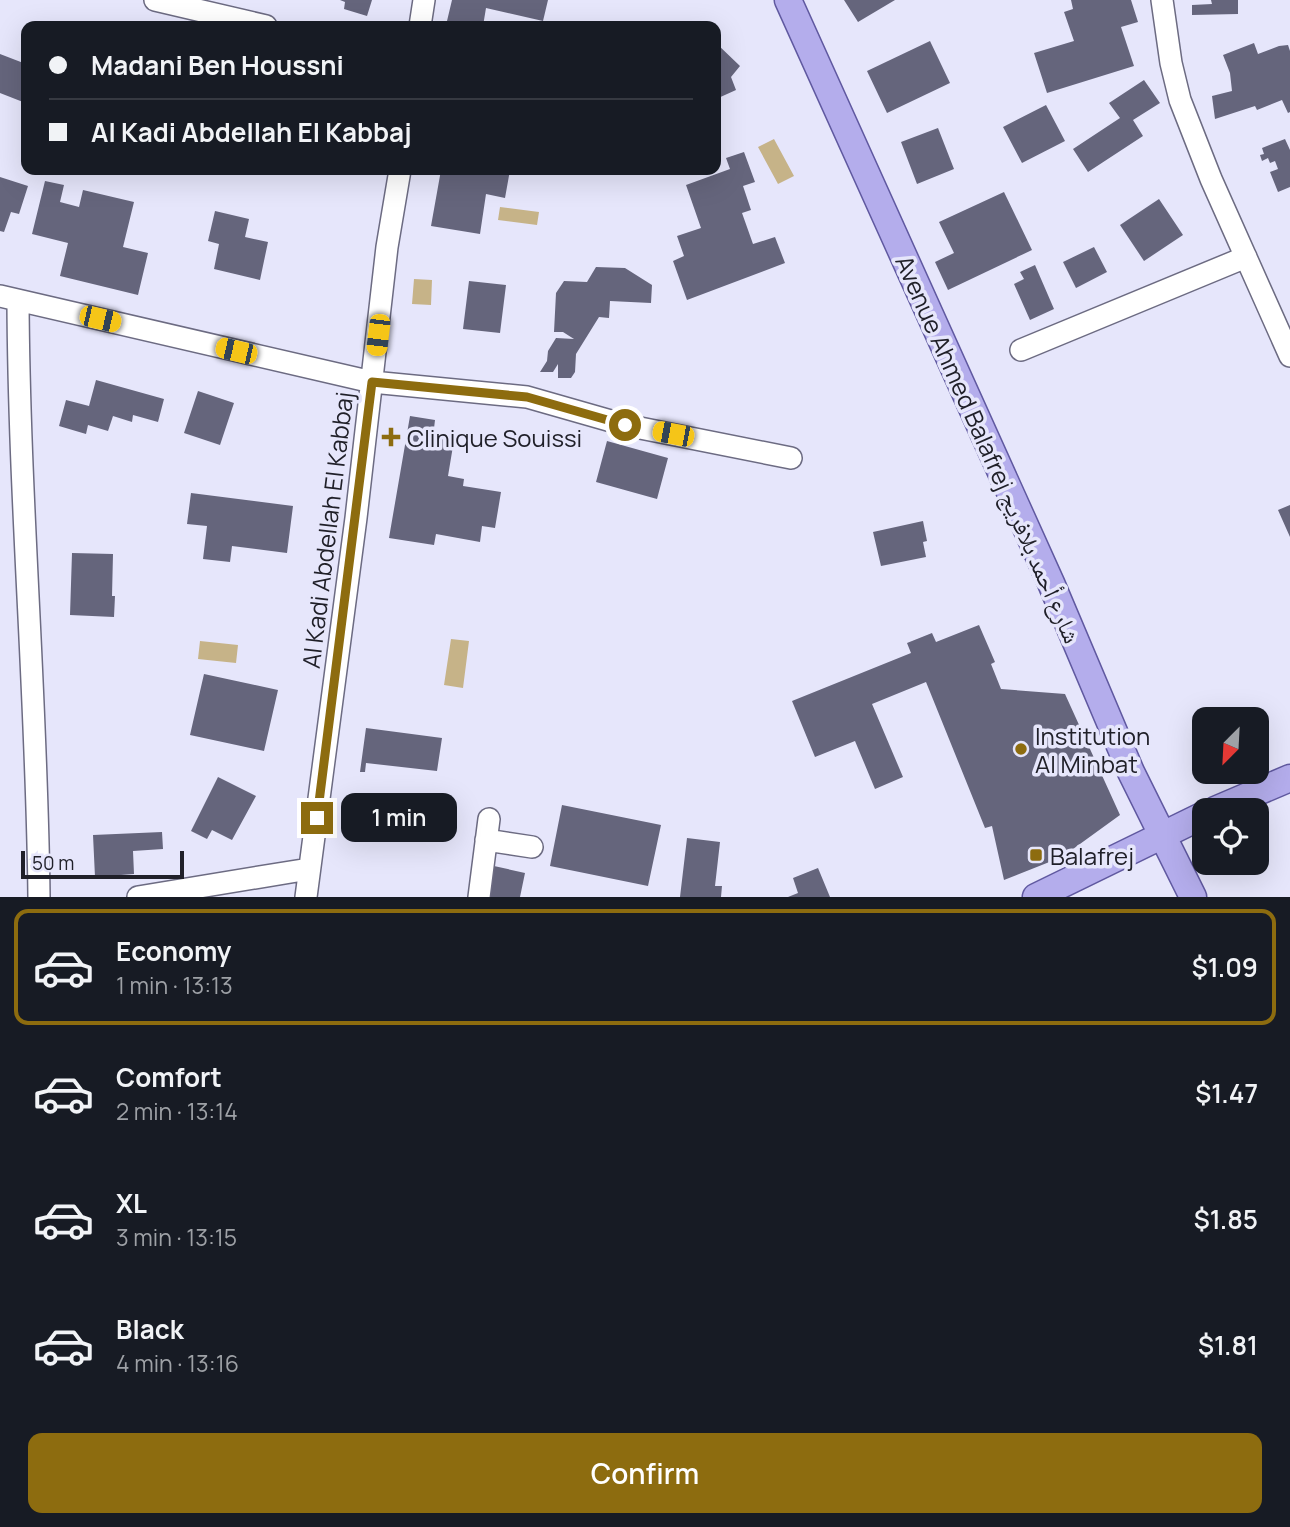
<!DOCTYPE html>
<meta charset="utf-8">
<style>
:root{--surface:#171b24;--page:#242831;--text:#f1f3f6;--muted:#9ea1a6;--line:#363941;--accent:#8d6c0f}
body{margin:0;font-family:Manrope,"Noto Naskh Arabic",sans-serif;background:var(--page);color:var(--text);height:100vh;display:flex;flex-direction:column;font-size:26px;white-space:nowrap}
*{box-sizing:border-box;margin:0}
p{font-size:23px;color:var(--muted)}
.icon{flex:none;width:38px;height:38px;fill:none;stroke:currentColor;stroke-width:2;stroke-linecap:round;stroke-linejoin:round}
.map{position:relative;height:897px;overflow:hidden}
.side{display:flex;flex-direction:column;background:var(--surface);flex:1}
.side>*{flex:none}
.banner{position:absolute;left:21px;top:21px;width:700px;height:154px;border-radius:14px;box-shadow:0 7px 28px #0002;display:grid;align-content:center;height:154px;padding:0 28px;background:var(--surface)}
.needle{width:46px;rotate:204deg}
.tools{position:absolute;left:1192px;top:707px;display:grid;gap:14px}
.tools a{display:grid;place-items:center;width:77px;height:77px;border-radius:14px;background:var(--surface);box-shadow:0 7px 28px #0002;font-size:35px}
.scale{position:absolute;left:21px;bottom:18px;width:163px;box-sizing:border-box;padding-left:7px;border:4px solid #202029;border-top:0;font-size:19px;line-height:24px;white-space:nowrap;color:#202029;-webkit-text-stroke:5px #e6e6fb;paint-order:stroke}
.end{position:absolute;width:32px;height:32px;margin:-16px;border:9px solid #8d6c0f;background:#fff;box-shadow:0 0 0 4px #fff}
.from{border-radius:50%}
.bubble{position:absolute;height:49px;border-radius:14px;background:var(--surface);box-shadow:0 7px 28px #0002;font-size:23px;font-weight:600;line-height:49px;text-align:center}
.car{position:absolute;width:21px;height:42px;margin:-21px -10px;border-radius:9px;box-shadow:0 0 5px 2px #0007;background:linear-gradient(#f5c518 24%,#345 0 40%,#f5c518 0 76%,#345 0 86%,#f5c518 0)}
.banner b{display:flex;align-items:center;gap:24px;height:66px;font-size:26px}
.banner b+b{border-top:2px solid var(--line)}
.banner i{width:18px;height:18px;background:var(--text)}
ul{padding:12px 0 0;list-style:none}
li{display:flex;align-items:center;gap:21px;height:116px;margin:0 14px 10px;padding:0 14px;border:4px solid transparent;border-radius:14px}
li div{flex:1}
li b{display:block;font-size:26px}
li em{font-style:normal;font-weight:600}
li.selected{border-color:var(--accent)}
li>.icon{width:63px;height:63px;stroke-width:1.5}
.action{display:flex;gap:14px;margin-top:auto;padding:14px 28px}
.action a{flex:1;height:80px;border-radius:14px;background:var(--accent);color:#fff;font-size:28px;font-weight:600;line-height:80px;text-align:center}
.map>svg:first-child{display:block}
.water{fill:#c6b388}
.building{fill:#65657c}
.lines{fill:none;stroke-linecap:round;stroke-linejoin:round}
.minor-casing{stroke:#6c6b82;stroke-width:24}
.major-casing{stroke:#6059a0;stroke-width:29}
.minor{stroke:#fff;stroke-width:21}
.major{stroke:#b4adec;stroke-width:26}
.route{stroke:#8d6c0f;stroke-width:9}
.poi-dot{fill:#8d6c0f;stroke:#e6e6fb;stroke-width:2.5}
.labels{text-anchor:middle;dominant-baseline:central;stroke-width:7;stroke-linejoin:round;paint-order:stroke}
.poi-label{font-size:24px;fill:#202029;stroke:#e6e6fb;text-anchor:start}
.street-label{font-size:24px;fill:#202029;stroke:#e6e6fb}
</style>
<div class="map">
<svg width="1290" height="897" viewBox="0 0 1290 897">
<rect width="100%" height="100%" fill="#e6e6fb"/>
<path class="water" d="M774 139 794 176 778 184 758 147Z
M500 207 539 212 537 225 498 220Z
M414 279 432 280 431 305 412 304Z
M451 639 469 641 463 688 444 685Z
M200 641 238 645 236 663 198 659Z"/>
<path class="building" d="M340 0H372L367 16 344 9 345 2Z
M452 0H548L543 21 486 8 483 26 447 21Z
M844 0H895L858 22Z
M1071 0H1131L1138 22 1121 27 1134 66 1047 93 1034 53 1074 41 1064 12 1073 9Z
M1211 0H1238V14L1192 15V5L1212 4Z
M930 41 950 83 887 113 867 71Z
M716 43 740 66 731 77 736 90 716 99Z
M1254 43 1258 54 1279 46 1288 45 1290 51V112L1288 113 1282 100 1257 110 1255 106 1215 119 1212 96 1232 91 1230 73 1223 55Z
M0 54 26 64V94L23 102 0 93Z
M1144 80 1160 103 1133 120 1143 136 1088 172 1073 149 1120 118 1109 103Z
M1046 105 1065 141 1022 163 1003 127Z
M938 128 954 169 917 184 901 142Z
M1285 139 1290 150V187L1278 192 1270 172 1278 169 1275 161 1270 163 1268 158 1262 161 1260 155 1264 154 1262 148Z
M744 152 755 182 743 186 751 210 742 213 753 244 775 237 785 263 687 300 673 261 684 256 677 236 701 228 686 185 730 169 726 158Z
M441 170H510L505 198 486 194 480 234 431 226Z
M0 177 28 186 19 214 11 212 4 232 0 231Z
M45 181 64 185 60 202 79 207 83 190 134 202 123 247 148 253 138 295 60 276 68 243 32 234Z
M1004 192 1032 250 948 290 935 262 954 253 939 222Z
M1159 199 1183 235 1144 261 1120 225Z
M215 211 249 219 245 237 268 242 260 280 214 269 219 244 208 241Z
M1094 247 1107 272 1076 288 1063 262Z
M1035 265 1054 309 1030 320 1014 284 1024 279 1020 272Z
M596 267 625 268 652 285 651 303 610 301 609 318 599 317 576 354 575 372 571 378H558V364L553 372H540L547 361 548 351 556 338 574 339 563 332H554L556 293 564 281 587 282Z
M469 281 506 285 500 333 463 329Z
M96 380 164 399 158 422 133 415 132 422 113 416 108 431 88 425 86 434 59 426 66 400 89 406Z
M198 391 234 403 220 445 184 433Z
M410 416 435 420 433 437 454 440 448 476 464 479 463 486 501 492 495 528 482 526 480 542 436 534 434 545 389 538Z
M607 441 668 458 657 499 596 482Z
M191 493 293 506 287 553 232 546 230 562 203 559 207 526 187 524Z
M1290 505V537L1278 510Z
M923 521 927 541 923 542 926 557 881 566 873 532Z
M72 553 113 554 112 596H115L114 617 70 615Z
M979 625 995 662 991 664 1001 689 1065 694 1120 815 1062 857 1004 880 992 826 985 828 926 682 872 704 903 777 875 789 855 741 815 757 792 701 911 653 907 643 932 633 936 642Z
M204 674 278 690 264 751 190 735Z
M366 728 442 738 437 771 366 763 365 772H360Z
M218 777 256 796 232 840 212 830 207 839 191 831Z
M562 805 661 825 648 886 550 866Z
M162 832 163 849 133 851 134 874 95 877 93 835Z
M687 838 720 842 715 886H722L721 897H680Z
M494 866 525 873 520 897H488Z
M818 868 830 897H788L798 893 793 878Z"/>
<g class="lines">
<defs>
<path id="minor" d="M155 0 266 26
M1162 0 1171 63 1180 100 1211 179 1290 356
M420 26 424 0
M0 296 372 382 527 397 625 425 791 458
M18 301C19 500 37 698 39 897
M1021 350 1246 257
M486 840 532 847
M138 897 309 869
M306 897 356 518 387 247 400 170
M479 897 489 819"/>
<path id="major" d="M788 0 1051 583 1131 772 1193 897
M1215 810 1290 778
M1036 897 1204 815"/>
</defs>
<use href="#minor" class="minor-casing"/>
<use href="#major" class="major-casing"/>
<use href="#minor" class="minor"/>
<use href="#major" class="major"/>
</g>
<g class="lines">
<path class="route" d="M317 818 372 382 527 397 625 425"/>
</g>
<g class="poi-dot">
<path d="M387.5 426.5h7v7h7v7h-7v7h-7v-7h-7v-7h7z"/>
<circle cx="1021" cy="749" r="7"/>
<rect x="1029" y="848" width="14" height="14" rx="3.5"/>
</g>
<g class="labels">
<g class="poi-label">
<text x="407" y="437">Clinique Souissi</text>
<text x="1035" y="735">Institution<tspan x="1035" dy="28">Al Minbat</tspan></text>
<text x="1050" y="855">Balafrej</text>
</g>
<g class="street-label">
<text transform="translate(989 449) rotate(66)">Avenue Ahmed Balafrej شارع أحمد بلافريج</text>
<text transform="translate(327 530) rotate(-83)">Al Kadi Abdellah El Kabbaj</text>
</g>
</g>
</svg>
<div class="tools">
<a><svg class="needle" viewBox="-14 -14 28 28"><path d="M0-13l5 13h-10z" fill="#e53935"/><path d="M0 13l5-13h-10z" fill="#9ea1a6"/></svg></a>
<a><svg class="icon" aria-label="locate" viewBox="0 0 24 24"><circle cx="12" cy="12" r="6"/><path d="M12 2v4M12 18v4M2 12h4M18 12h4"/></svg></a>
</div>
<div class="scale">50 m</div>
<i class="end from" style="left:625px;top:425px"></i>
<i class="end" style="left:317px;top:818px"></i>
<div class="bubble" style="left:341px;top:793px;width:116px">1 min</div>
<i class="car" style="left:100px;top:319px;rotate:103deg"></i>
<i class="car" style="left:378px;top:335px;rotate:187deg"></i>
<i class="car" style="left:236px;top:351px;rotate:283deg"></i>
<i class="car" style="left:673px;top:434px;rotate:281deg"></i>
<div class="banner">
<b><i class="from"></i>Madani Ben Houssni</b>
<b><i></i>Al Kadi Abdellah El Kabbaj</b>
</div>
</div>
<section class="side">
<ul>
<li class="selected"><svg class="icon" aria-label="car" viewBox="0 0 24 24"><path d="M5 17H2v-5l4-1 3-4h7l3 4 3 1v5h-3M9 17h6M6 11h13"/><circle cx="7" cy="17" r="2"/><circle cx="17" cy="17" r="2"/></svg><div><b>Economy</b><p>1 min · 13:13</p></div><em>$1.09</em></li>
<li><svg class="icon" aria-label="car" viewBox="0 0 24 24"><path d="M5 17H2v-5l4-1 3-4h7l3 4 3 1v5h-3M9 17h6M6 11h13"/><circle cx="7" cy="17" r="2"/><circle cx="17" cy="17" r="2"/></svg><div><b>Comfort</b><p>2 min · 13:14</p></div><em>$1.47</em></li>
<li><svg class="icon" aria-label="car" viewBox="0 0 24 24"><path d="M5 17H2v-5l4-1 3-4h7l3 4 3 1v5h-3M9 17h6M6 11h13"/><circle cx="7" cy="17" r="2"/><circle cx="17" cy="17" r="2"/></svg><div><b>XL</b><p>3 min · 13:15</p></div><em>$1.85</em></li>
<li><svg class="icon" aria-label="car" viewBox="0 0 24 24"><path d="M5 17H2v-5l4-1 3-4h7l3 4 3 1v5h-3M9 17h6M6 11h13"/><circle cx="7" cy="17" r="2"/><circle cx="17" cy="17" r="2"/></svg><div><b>Black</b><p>4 min · 13:16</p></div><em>$1.81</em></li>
</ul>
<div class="action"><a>Confirm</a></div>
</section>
